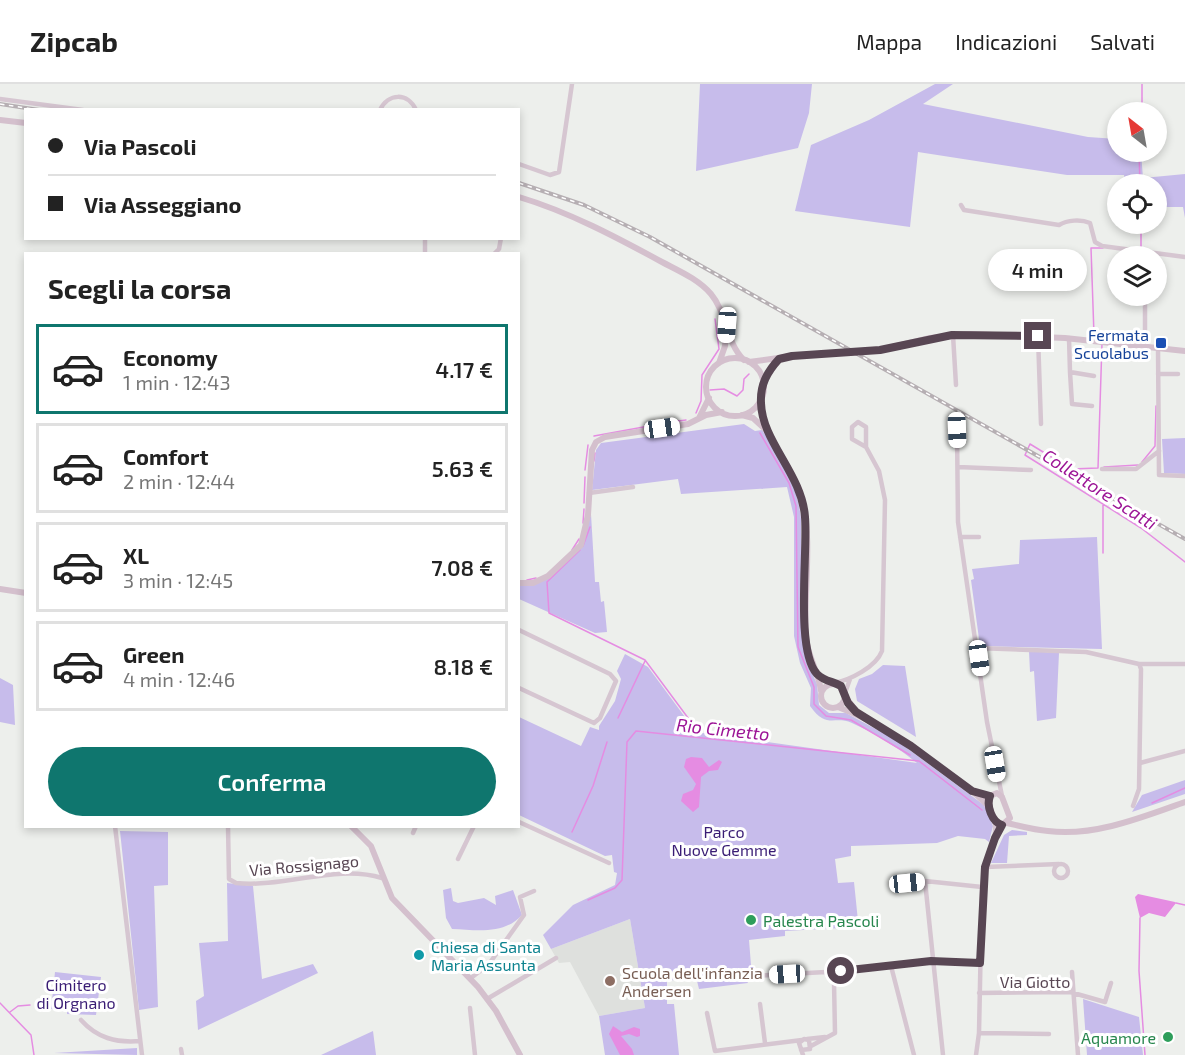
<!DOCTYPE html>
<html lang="it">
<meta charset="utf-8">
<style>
:root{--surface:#fff;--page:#f6f6f6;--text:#222;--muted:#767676;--line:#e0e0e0;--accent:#0f766e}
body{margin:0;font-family:"Exo 2",sans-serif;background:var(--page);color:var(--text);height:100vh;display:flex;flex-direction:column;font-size:22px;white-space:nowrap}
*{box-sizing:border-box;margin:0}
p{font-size:20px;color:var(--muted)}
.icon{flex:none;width:33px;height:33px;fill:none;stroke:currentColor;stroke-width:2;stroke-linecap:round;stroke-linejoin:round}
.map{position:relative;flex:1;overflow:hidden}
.panel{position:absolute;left:24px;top:168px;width:496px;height:576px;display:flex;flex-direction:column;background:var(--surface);border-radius:0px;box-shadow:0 3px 9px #0003}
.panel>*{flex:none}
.banner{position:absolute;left:24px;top:24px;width:496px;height:132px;border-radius:0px;box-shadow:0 3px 9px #0003;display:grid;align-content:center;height:132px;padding:0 24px;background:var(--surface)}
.needle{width:39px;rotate:329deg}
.buttons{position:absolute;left:1107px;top:18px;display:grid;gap:12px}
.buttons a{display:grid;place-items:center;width:60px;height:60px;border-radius:50%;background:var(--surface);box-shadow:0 3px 9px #0003;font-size:30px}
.end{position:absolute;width:27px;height:27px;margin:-14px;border:8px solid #584653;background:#fff;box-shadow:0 0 0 3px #fff}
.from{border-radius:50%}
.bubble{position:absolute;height:42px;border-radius:21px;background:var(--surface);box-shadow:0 3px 9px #0003;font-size:20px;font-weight:600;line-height:42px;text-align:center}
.car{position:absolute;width:18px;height:36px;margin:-18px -9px;border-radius:8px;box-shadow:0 0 4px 2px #0007;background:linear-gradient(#fff 24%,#345 0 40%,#fff 0 76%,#345 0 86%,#fff 0)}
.banner b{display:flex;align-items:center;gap:21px;height:57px;font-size:22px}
.banner b+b{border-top:2px solid var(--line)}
.banner i{width:15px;height:15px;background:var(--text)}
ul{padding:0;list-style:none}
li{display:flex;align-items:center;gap:18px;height:90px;margin:0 12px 9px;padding:0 12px;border:3px solid var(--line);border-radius:0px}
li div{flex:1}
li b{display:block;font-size:22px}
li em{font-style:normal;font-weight:600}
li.on{border-color:var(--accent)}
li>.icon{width:54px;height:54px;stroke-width:1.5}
h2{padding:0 24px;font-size:27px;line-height:72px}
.action{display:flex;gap:12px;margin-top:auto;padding:12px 24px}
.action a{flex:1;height:69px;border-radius:36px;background:var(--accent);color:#fff;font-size:24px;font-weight:600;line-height:69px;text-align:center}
header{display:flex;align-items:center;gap:36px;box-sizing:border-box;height:84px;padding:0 30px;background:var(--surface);border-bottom:2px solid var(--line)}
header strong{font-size:28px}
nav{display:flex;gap:33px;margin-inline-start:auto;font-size:21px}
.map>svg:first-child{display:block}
.education{fill:#dee0dd}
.green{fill:#c7bceb}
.water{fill:#e58ce2}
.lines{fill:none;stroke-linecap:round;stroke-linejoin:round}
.stream{stroke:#e58ce2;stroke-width:1.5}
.street{stroke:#d6c6d1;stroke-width:4.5}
.secondary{stroke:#d4c0cd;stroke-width:6}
.rail-casing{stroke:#b6afb3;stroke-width:4}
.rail{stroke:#fff;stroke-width:1.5;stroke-dasharray:4.5;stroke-linecap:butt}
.route{stroke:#584653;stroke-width:8}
.transit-dot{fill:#1a4fb4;stroke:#fff;stroke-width:2}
.leisure-dot{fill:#2e9e5b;stroke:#fff;stroke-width:2}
.culture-dot{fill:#0f9aa8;stroke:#fff;stroke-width:2}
.education-dot{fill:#8d6e63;stroke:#fff;stroke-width:2}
.labels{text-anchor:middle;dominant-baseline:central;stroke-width:6;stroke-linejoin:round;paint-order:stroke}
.transit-label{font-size:16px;fill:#164399;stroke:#fff;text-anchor:end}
.park-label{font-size:16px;fill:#391c74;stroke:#fff}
.street-label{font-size:16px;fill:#584653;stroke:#fff}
.leisure-label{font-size:16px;fill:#27864d;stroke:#fff;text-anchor:start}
.culture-label{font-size:16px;fill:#0d838f;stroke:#fff;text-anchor:start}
.education-label{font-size:16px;fill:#785e54;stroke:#fff;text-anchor:start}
.water-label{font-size:18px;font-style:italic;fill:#9c1596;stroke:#fff}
</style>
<header>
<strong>Zipcab</strong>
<nav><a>Mappa</a><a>Indicazioni</a><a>Salvati</a></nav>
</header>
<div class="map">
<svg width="1185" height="971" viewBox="0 0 1185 971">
<rect width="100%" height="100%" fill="#edefec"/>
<path class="education" d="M630 835 645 924 599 932 570 878 559 879 551 865Z"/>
<path class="green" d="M700 0H812L809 29 798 64 696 87Z
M935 0H953L923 20 1088 53 1117 55 1118 68H1141L1143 94 1185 90V134L1183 123H1157L1156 100H1126L1124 91H1067L918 68 910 143 795 127 811 61 869 36Z
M744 340 755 347 762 346C781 371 798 403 801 435L802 552 806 576 817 600 819 621 829 629H846L896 656 984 721 993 742 989 758 985 755 958 752 937 759 851 762V772L835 775 838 799 854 798 858 837 842 838 841 844 785 847V852L749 856 751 881 754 884 748 885 746 895 748 899 699 905 696 893 667 897V920H674L679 971H605L599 932 645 924 630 835 551 865 543 851 573 821 615 801 617 789 614 788 612 771 605 772 519 731V633L581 662 590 643 599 646V642L615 617 621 595 617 587 625 570 648 583 696 648 917 679C899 664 874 649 852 639 834 631 827 646 810 622L811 604 800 579 794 552V433L787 403 681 410 678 395 592 406 596 366 601 359Z
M1185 354V390L1164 389 1162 355Z
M591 430 595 498H599L601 518 604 517 607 548 595 549 519 515V500L543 494 582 459Z
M1097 453 1102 565 980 562 971 496 974 495 972 485 1019 480 1020 456Z
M1029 567 1059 569 1056 634 1037 637 1034 587 1030 588Z
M883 581 905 582 916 653 857 617 855 605 859 595 872 590Z
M0 594 13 601 15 641 0 638Z
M1185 696V710L1132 728 1142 711Z
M1012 746 1027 748V751L1009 752 1007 779H991L1004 751Z
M120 747 168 748V801L154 802 158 923 139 926Z
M227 799 253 802 262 895 313 880 318 889 198 946 196 917 204 912 199 859 228 857Z
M451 804 453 817 458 819 484 814 496 821 495 812 513 806 522 831C504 851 477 846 452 845L446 834 443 806Z
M55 888 101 893 96 931 67 930V927L51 925Z
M1083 915 1139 933 1143 971H1087Z
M373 947 376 971H321Z
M137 964V971L54 969Z"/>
<path class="water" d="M691 673 702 674 709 683 719 676 722 678 718 686 709 687 701 693 699 723 693 728 681 717 683 710 693 706 696 700 684 683 686 675Z
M1138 810 1175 818 1176 819 1165 833 1149 829 1140 834 1135 813Z
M613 942 622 948 634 943 640 945V952L637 953 629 950 621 952 632 965 634 971H620L609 950Z"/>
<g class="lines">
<path class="stream" d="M1142 0V28
M1139 68 1140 100
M1141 140V165
M1102 254 1094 251 1091 164H1103
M1102 259 1098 384 1071 385 1030 360 1025 371 1141 444 1185 478
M710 306 724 305 737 312 743 306 744 295 749 290
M696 329 701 317 702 291 719 265 715 235
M664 339 686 336
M760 349 789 399 796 422 798 563 814 603V620L826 632 851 636 910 671
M594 352 660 340
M594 377 595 369
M1142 378 1155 362 1156 322
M1104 383 1138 381
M585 386 588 361
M1103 418V469
M584 419 585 393
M583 439 584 425
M583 462 590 443
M572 466 579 455
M580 466 547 498 549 529 645 576 694 642
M527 496 536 494
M618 634 645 577
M1152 719 1185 704
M572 748 593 702 607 658
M588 816 615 804 622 796 627 658 636 647 919 677 982 726
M1176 819 1185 821
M1140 834 1139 887 1145 971
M0 919 31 951 34 971
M10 928 18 922 30 921"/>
<path class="street" d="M0 15 83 26
M380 26C388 9 408 8 416 26
M519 80 550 91 559 88 572 0
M961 121 964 126 1059 141C1067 136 1081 135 1090 139L1095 158 1102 162 1185 173
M425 154V170
M494 170 499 165 501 154
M1145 212V261
M953 251 956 301
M1038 252 1041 340
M1069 254 1070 288
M1158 263 1159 391 1185 392
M1158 290H1178
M1092 322 1072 320 1070 288 1094 292
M957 347 958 438 987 638 1002 712
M958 383 1031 386
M1102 385H1136L1159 367
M589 409 633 403
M960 453H979
M519 546 610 590 616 597 600 634 594 639 519 604
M977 564 1086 568 1139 580H1185
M834 599C850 596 876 583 882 567L885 416 879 387 866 363V343L858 338 852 343V355L866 363
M845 609 850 595
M1140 679 1185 667
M1133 722 1139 705 1141 585 1139 580
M519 738 609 779
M115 742 142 971
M228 742 229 795 236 799C285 804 336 780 382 794
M413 749 416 742
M995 754 1002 741
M458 775 474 742
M1054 787a7 7 0 1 1 14 0a7 7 0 1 1-14 0Z
M985 783 1059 780
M925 797 943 971
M907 799 925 797 982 803
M891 882 914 971
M1072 888 1078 971
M751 892 826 888 836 891
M471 894 489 880 524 831 520 813 534 807
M979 909 1070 908 1105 918 1111 899
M487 915 556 874
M760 920 765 959
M470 924 475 971
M707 929 715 967 802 956
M81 936C97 954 116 959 140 957
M979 949 1049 950
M807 955 825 953
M811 962 835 949 834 898 841 887 931 877 980 879
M181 965 182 971
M801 966 810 965 809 956 804 955 799 959 803 971
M976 971 979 949 982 803C985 782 997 759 995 738"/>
<path class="secondary" d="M0 36 26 39
M519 113C569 128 616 153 662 178 679 187 698 195 711 210 727 229 726 259 744 276
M706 303a29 29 0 1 1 58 0a29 29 0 1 1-58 0Z
M749 278 792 272 880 266 930 254 971 250 1065 254 1185 267
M719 279 725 262 726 245
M764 296 779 275
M761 315C760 351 794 382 802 416 813 458 803 510 806 554 808 573 819 589 821 607
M742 331 753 334 768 348
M699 334 709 314
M519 499H533L548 492 581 461 588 431 592 366 596 358 605 353 688 340 706 331 722 328
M0 505 26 509
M821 612a12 12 0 1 1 24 0a12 12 0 1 1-24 0Z
M845 613 858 629
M838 623C878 638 912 662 946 688 961 699 977 709 989 723
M997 709 1002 713 1010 734 1002 741 995 738 988 719 990 712Z
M1007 739C1020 742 1034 746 1048 747 1094 753 1143 733 1185 718
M351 742 371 762 392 814 478 903 496 927 520 971"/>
<defs>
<path id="rail" d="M0 20 39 26
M519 99 584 121 650 153 1185 455"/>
</defs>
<use href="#rail" class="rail-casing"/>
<use href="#rail" class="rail"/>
</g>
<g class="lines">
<path class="route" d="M841 887 931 877 980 879 985 783 995 754 1002 741C992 738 986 722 990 712L972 707 911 662 856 628 848 619 841 602C833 597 825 598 817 590 795 566 808 468 805 433 802 390 762 358 761 319 760 301 767 288 779 275L792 272 880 266 952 251 1038 252"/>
</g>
<rect class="transit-dot" x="1155" y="253" width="12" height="12" rx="3"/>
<g class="leisure-dot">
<circle cx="751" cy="836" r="6"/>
<circle cx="1168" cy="953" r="6"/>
</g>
<circle class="culture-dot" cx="419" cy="871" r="6"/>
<circle class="education-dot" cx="610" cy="897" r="6"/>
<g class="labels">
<g class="transit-label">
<text x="1149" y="250">Fermata<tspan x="1149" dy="18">Scuolabus</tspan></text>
</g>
<g class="park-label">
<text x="724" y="747">Parco<tspan x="724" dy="18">Nuove Gemme</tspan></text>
<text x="76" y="900">Cimitero<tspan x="76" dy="18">di Orgnano</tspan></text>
</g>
<g class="street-label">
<text transform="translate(304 781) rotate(-5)">Via Rossignago</text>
<text x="1035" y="897">Via Giotto</text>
</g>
<g class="leisure-label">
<text x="763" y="836">Palestra Pascoli</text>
<text x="1156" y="953" text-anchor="end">Aquamore</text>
</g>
<g class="culture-label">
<text x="431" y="862">Chiesa di Santa<tspan x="431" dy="18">Maria Assunta</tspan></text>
</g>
<g class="education-label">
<text x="622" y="888">Scuola dell'infanzia<tspan x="622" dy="18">Andersen</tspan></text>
</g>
<g class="water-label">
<text transform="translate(1100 405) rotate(33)">Collettore Scatti</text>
<text transform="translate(723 645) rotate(6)">Rio Cimetto</text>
</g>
</g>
</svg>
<div class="buttons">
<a><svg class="needle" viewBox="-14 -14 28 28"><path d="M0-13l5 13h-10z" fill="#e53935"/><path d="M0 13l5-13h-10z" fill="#767676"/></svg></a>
<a><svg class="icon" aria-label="locate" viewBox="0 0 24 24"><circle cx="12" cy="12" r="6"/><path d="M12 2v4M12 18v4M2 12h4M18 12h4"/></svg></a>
<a><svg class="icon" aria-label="layers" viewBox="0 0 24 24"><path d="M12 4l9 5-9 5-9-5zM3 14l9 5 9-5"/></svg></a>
</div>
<i class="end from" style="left:841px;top:887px"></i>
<i class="end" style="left:1038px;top:252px"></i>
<div class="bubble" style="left:988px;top:165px;width:99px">4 min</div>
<i class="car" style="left:727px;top:241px;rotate:184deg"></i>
<i class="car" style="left:662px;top:344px;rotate:82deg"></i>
<i class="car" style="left:957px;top:346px;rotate:178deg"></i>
<i class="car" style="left:979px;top:574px;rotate:172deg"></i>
<i class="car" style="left:995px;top:680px;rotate:171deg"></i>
<i class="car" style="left:907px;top:799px;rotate:84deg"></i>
<i class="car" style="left:787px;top:890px;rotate:267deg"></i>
<div class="banner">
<b><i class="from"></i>Via Pascoli</b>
<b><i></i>Via Asseggiano</b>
</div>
<section class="panel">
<h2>Scegli la corsa</h2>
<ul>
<li class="on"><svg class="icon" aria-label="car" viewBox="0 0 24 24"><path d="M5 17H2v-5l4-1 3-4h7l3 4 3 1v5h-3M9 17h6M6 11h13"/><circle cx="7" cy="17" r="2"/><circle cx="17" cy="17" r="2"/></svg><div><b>Economy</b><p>1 min · 12:43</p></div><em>4.17 €</em></li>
<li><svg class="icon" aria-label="car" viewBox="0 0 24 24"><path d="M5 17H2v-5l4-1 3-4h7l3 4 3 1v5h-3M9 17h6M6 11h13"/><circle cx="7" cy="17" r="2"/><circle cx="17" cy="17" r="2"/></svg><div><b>Comfort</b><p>2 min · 12:44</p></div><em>5.63 €</em></li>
<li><svg class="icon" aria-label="car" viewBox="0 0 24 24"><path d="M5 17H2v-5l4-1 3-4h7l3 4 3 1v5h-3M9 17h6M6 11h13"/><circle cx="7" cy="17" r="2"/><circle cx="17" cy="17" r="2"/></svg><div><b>XL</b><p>3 min · 12:45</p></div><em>7.08 €</em></li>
<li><svg class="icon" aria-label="car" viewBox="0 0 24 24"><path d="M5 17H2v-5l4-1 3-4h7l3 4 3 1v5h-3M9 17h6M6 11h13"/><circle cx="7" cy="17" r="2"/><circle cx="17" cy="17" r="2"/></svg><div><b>Green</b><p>4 min · 12:46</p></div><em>8.18 €</em></li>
</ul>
<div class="action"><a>Conferma</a></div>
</section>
</div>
